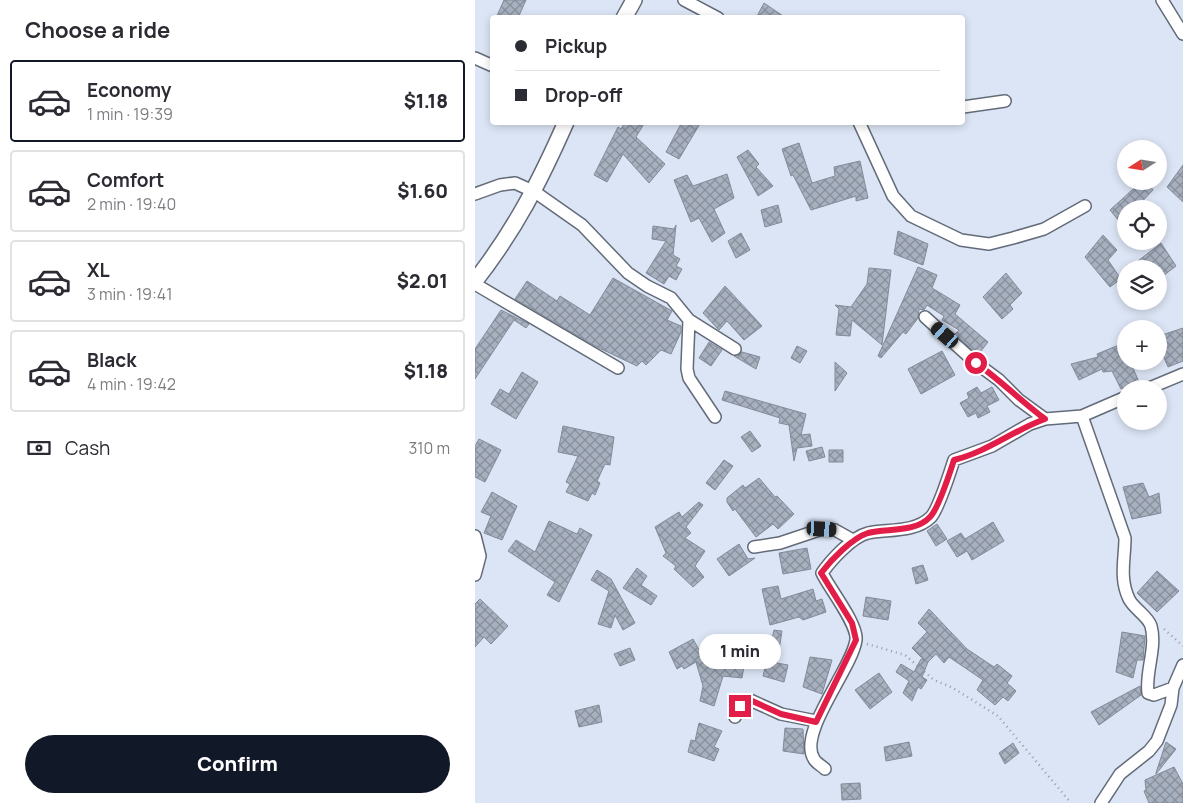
<!DOCTYPE html>
<meta charset="utf-8">
<style>
:root{--surface:#fff;--page:#f7f7f7;--text:#2b2b33;--muted:#7c7c81;--line:#e1e1e2;--accent:#111827}
body{margin:0;font-family:Manrope,sans-serif;background:var(--page);color:var(--text);height:100vh;display:flex;flex-direction:column;font-size:19px;white-space:nowrap}
*{box-sizing:border-box;margin:0}
p{font-size:16px;color:var(--muted)}
.icon{flex:none;width:28px;height:28px;fill:none;stroke:currentColor;stroke-width:2;stroke-linecap:round;stroke-linejoin:round}
.map{position:relative;flex:1;overflow:hidden}
.sheet{display:flex;flex-direction:column;background:var(--surface);width:475px}
.sheet>*{flex:none}
.guide{position:absolute;left:15px;top:15px;width:475px;height:110px;border-radius:5px;box-shadow:0 2px 8px #0003;display:grid;align-content:center;height:110px;padding:0 25px;background:var(--surface)}
.needle{width:32px;rotate:258deg}
.buttons{position:absolute;left:642px;top:140px;display:grid;gap:10px}
.buttons a{display:grid;place-items:center;width:50px;height:50px;border-radius:50%;background:var(--surface);box-shadow:0 2px 8px #0003;font-size:25px}
.end{position:absolute;width:22px;height:22px;margin:-11px;border:6px solid #e11d48;background:#fff;box-shadow:0 0 0 2px #fff}
.from{border-radius:50%}
.bubble{position:absolute;height:35px;border-radius:18px;background:var(--surface);box-shadow:0 2px 8px #0003;font-size:16px;font-weight:800;line-height:35px;text-align:center}
.car{position:absolute;width:15px;height:30px;margin:-15px -8px;border-radius:6px;box-shadow:0 0 4px 1px #0007;background:linear-gradient(#222 24%,#8ab4d8 0 40%,#222 0 76%,#8ab4d8 0 86%,#222 0)}
.guide b{display:flex;align-items:center;gap:18px;height:48px;font-size:19px}
.guide b+b{border-top:1px solid var(--line)}
.guide i{width:12px;height:12px;background:var(--text)}
ul{padding:0;list-style:none}
li{display:flex;align-items:center;gap:15px;height:82px;margin:0 10px 8px;padding:0 15px;border:2px solid var(--line);border-radius:5px}
li div{flex:1}
li b{display:block;font-size:19px}
li em{font-style:normal;font-weight:800}
li.active{border-color:var(--accent)}
li>.icon{width:45px;height:45px;stroke-width:1.5}
h2{padding:0 25px;font-size:22px;line-height:60px}
.pay{display:flex;align-items:center;gap:12px;height:55px;padding:0 25px;font-size:19px}
.pay p{margin-inline-start:auto}
.action{display:flex;gap:10px;margin-top:auto;padding:10px 25px}
.action a{flex:1;height:58px;border-radius:30px;background:var(--accent);color:#fff;font-size:20px;font-weight:800;line-height:58px;text-align:center}
main{display:flex;flex:1;min-height:0}
.map>svg:first-child{display:block}
.building{fill:url(#building-cross-hatch);stroke:#828b9a}
.lines{fill:none;stroke-linecap:round;stroke-linejoin:round}
.street-casing{stroke:#636b79;stroke-width:14}
.secondary-casing{stroke:#636b79;stroke-width:18}
.path{stroke:#969ca9;stroke-width:2.5;stroke-dasharray:1 4;stroke-linecap:butt}
.street{stroke:#fff;stroke-width:11}
.secondary{stroke:#fff;stroke-width:15}
.route{stroke:#e11d48;stroke-width:6}
</style>
<main>
<section class="sheet">
<h2>Choose a ride</h2>
<ul>
<li class="active"><svg class="icon" aria-label="car" viewBox="0 0 24 24"><path d="M5 17H2v-5l4-1 3-4h7l3 4 3 1v5h-3M9 17h6M6 11h13"/><circle cx="7" cy="17" r="2"/><circle cx="17" cy="17" r="2"/></svg><div><b>Economy</b><p>1 min · 19:39</p></div><em>$1.18</em></li>
<li><svg class="icon" aria-label="car" viewBox="0 0 24 24"><path d="M5 17H2v-5l4-1 3-4h7l3 4 3 1v5h-3M9 17h6M6 11h13"/><circle cx="7" cy="17" r="2"/><circle cx="17" cy="17" r="2"/></svg><div><b>Comfort</b><p>2 min · 19:40</p></div><em>$1.60</em></li>
<li><svg class="icon" aria-label="car" viewBox="0 0 24 24"><path d="M5 17H2v-5l4-1 3-4h7l3 4 3 1v5h-3M9 17h6M6 11h13"/><circle cx="7" cy="17" r="2"/><circle cx="17" cy="17" r="2"/></svg><div><b>XL</b><p>3 min · 19:41</p></div><em>$2.01</em></li>
<li><svg class="icon" aria-label="car" viewBox="0 0 24 24"><path d="M5 17H2v-5l4-1 3-4h7l3 4 3 1v5h-3M9 17h6M6 11h13"/><circle cx="7" cy="17" r="2"/><circle cx="17" cy="17" r="2"/></svg><div><b>Black</b><p>4 min · 19:42</p></div><em>$1.18</em></li>
</ul>
<div class="pay"><svg class="icon" aria-label="cash" viewBox="0 0 24 24"><path d="M3 7h18v10H3z"/><circle cx="12" cy="12" r="2"/></svg>Cash<p>310 m</p></div>
<div class="action"><a>Confirm</a></div>
</section>
<div class="map">
<svg width="708" height="803" viewBox="0 0 708 803">
<defs>
<pattern id="building-cross-hatch" width="8" height="8" patternUnits="userSpaceOnUse" patternTransform="scale(1.25)"><rect width="8" height="8" fill="#a7b0bf"/><path d="M0 0l8 8M0 8l8-8" fill="none" stroke="#888f9c"/></pattern>
</defs>
<rect width="100%" height="100%" fill="#dce5f5"/>
<path class="building" d="M29 0H51L43 18H21Z
M289 3 311 18H281Z
M150 122H170L161 137 190 164 174 183 148 154 132 182 119 175 143 127 146 129Z
M207 122H226L204 159 191 152Z
M324 143 337 183 360 176 359 167 385 161 393 198 381 201V196L336 210 318 175 316 176 307 149Z
M273 150 284 164 281 167 298 186 283 196 262 157Z
M708 165V202L692 187Z
M252 174 259 198 239 209 250 233 237 242 224 218 216 222 199 180 212 175 218 186Z
M667 181H672L678 190 660 209H651V216L644 221 635 210Z
M303 205 307 222 290 227 286 210Z
M201 225 198 255 205 259 201 266 207 269 201 280 194 276 189 284 171 273 191 241 177 239 178 226 199 229Z
M423 231 453 244 448 265 419 254Z
M266 233 275 250 261 258 253 241Z
M628 235 642 250 633 260 646 279 635 287 610 257Z
M686 243 701 266 684 279V269H667L663 261Z
M443 267 462 275 457 288 485 305 480 314 513 342 503 355 480 334 484 330 467 320 469 316 452 305 449 310 444 309 443 318 431 334 428 332 406 358 403 356Z
M394 268 416 270 407 345 377 320 375 336 361 335 364 309 360 305 376 307 392 284Z
M531 273 547 293 535 305 538 309 527 319 508 297Z
M138 278 197 311 192 320 206 326V332L196 354 186 350 171 365 167 361 162 366 120 346 40 299 52 281 82 301 85 296 115 315Z
M250 286 287 326 269 340 252 321 244 330 228 313Z
M26 310 54 324 51 328 39 320 0 379V349Z
M708 328V361L693 367 684 346V336Z
M234 342 247 350 236 366 224 358Z
M651 342V361H655L664 382 646 389 637 371 628 372 627 369 604 380 596 364 623 357 622 354Z
M322 346 332 351 325 363 316 358Z
M467 351 480 375 446 394 433 369Z
M267 352 285 357 281 369 259 356Z
M360 362 372 373 360 391Z
M47 372 63 382 41 419 16 404 25 389 34 394Z
M502 387 506 393 517 387 524 400 512 406 515 412 503 418 501 413 493 417 485 403 494 398 492 393Z
M250 391 331 414 326 435 335 434 337 446 322 448 319 461 314 425 304 423 305 418 247 400Z
M88 426 139 437 135 465 130 464 122 481 125 483 120 495 117 493 113 501 91 492 95 484 91 482 103 456 83 452Z
M275 431 286 446 277 452 266 437Z
M4 439 26 450 10 482 0 477V446Z
M347 447 350 457 334 461 331 451Z
M354 450H368V462H354Z
M249 460 258 466 240 490 231 483Z
M284 478 300 497 302 496 319 514 303 529 298 524 281 537 260 509 258 511 252 502V498L268 485 270 488Z
M668 483 674 497 684 493 686 513 657 519 648 487Z
M17 492 42 506 27 540 9 533 16 516 6 512Z
M224 502 228 505 211 527 216 533 210 538 230 551 220 566 229 577 218 587 199 569 201 566 188 556 191 553 180 527 204 512 207 517Z
M74 521 102 534 105 528 117 535 84 602 72 595 80 582 33 551 41 540 60 552Z
M518 522 529 541 497 560 492 551 482 557 472 541 486 533 490 539Z
M462 524 472 539 461 546 452 531Z
M264 544 273 559 280 558 254 576 242 559Z
M332 548 336 569 308 574 304 553Z
M448 565 453 580 441 584 437 568Z
M162 568 172 576 166 585 182 596 176 605 148 588Z
M122 570 136 579 160 623 148 630 140 615 136 628 123 624 134 591 116 580Z
M682 571 704 591 682 612 662 593Z
M303 586 306 599 338 589 341 601 347 599 351 612 328 620 324 617 295 625 287 589Z
M391 597 416 601 413 620 388 616Z
M5 599 33 626 16 644 9 637 0 647V604Z
M454 609 492 649 519 667 522 664 537 676 532 683 541 691 533 701 528 697 520 705 502 690 508 680 474 657 469 663 461 654 453 662 447 677 452 680 446 689 443 687 437 701 428 693 434 681 421 672 426 664 439 672 446 659 450 661 437 648 452 632 443 623Z
M299 630 307 631 302 663 313 665 309 682 288 676Z
M647 632 670 636 668 660H662L658 678 641 672Z
M218 639 227 655 234 651 240 661 270 660 267 678 248 676 239 706 225 701 228 686 221 662 209 669 207 666 202 669 194 652Z
M155 648 160 660 145 666 139 654Z
M335 657 357 660 347 694 328 687Z
M404 673 417 692 395 709 380 690Z
M665 686 666 695 624 725 616 712Z
M124 705 127 722 104 727 100 711Z
M224 723 247 731 239 747 244 749 239 761 213 752 216 740 220 741Z
M310 728 328 729 329 754 308 751Z
M434 742 437 756 411 761 409 747Z
M691 742 701 749 681 774V773Z
M538 743 544 753 530 764 524 753Z
M699 767 708 784V803H674L669 791 671 790 670 780Z
M385 783 386 799 367 800 366 784Z"/>
<g class="lines">
<defs>
<path id="street" d="M209 0 243 18
M687 0 708 34
M0 58 18 66
M488 107 530 101
M384 122 418 196 436 216 486 240 514 244 538 238 569 229 610 206
M0 194 25 185 40 183 60 192 107 225 153 273 172 286 196 298 214 320 260 349
M0 284 143 368
M450 317 501 363 524 380 544 400 570 419
M214 320 212 369 214 378 240 417
M672 389 708 374
M607 416 650 538C650 559 644 578 654 599 659 609 673 616 676 626 682 648 670 672 673 693L679 695 698 688
M0 536 5 556 0 575
M279 547 305 543 347 529 360 530 378 540
M260 717 265 706 275 700 306 714 341 721
M350 769C347 766 341 763 339 759 322 733 377 669 381 640 383 624 354 588 347 573 356 560 377 537 393 533 412 529 440 533 456 517 464 508 475 472 479 460L517 446 555 424 570 419 607 416 651 397
M626 803 645 774 674 751 682 741 696 705 698 688 708 665"/>
<path id="secondary" d="M149 18 159 0
M0 281C40 230 65 181 91 122"/>
</defs>
<use href="#street" class="street-casing"/>
<use href="#secondary" class="secondary-casing"/>
<path class="path" d="M689 629 708 646
M392 644 430 655 459 680 478 688 523 716 596 803"/>
<use href="#street" class="street"/>
<use href="#secondary" class="secondary"/>
</g>
<g class="lines">
<path class="route" d="M265 706 275 700 306 714 341 722 381 640 377 623 346 573C356 560 377 538 393 533 412 528 440 533 455 517 464 508 475 472 479 460 512 452 539 430 570 419 546 401 525 380 501 363"/>
</g>
</svg>
<div class="buttons">
<a><svg class="needle" viewBox="-14 -14 28 28"><path d="M0-13l5 13h-10z" fill="#e53935"/><path d="M0 13l5-13h-10z" fill="#7c7c81"/></svg></a>
<a><svg class="icon" aria-label="locate" viewBox="0 0 24 24"><circle cx="12" cy="12" r="6"/><path d="M12 2v4M12 18v4M2 12h4M18 12h4"/></svg></a>
<a><svg class="icon" aria-label="layers" viewBox="0 0 24 24"><path d="M12 4l9 5-9 5-9-5zM3 14l9 5 9-5"/></svg></a>
<a>+</a>
<a>−</a>
</div>
<i class="end from" style="left:501px;top:363px"></i>
<i class="end" style="left:265px;top:706px"></i>
<div class="bubble" style="left:224px;top:634px;width:82px">1 min</div>
<i class="car" style="left:470px;top:335px;rotate:311deg"></i>
<i class="car" style="left:347px;top:529px;rotate:93deg"></i>
<div class="guide">
<b><i class="from"></i>Pickup</b>
<b><i></i>Drop-off</b>
</div>
</div>
</main>
